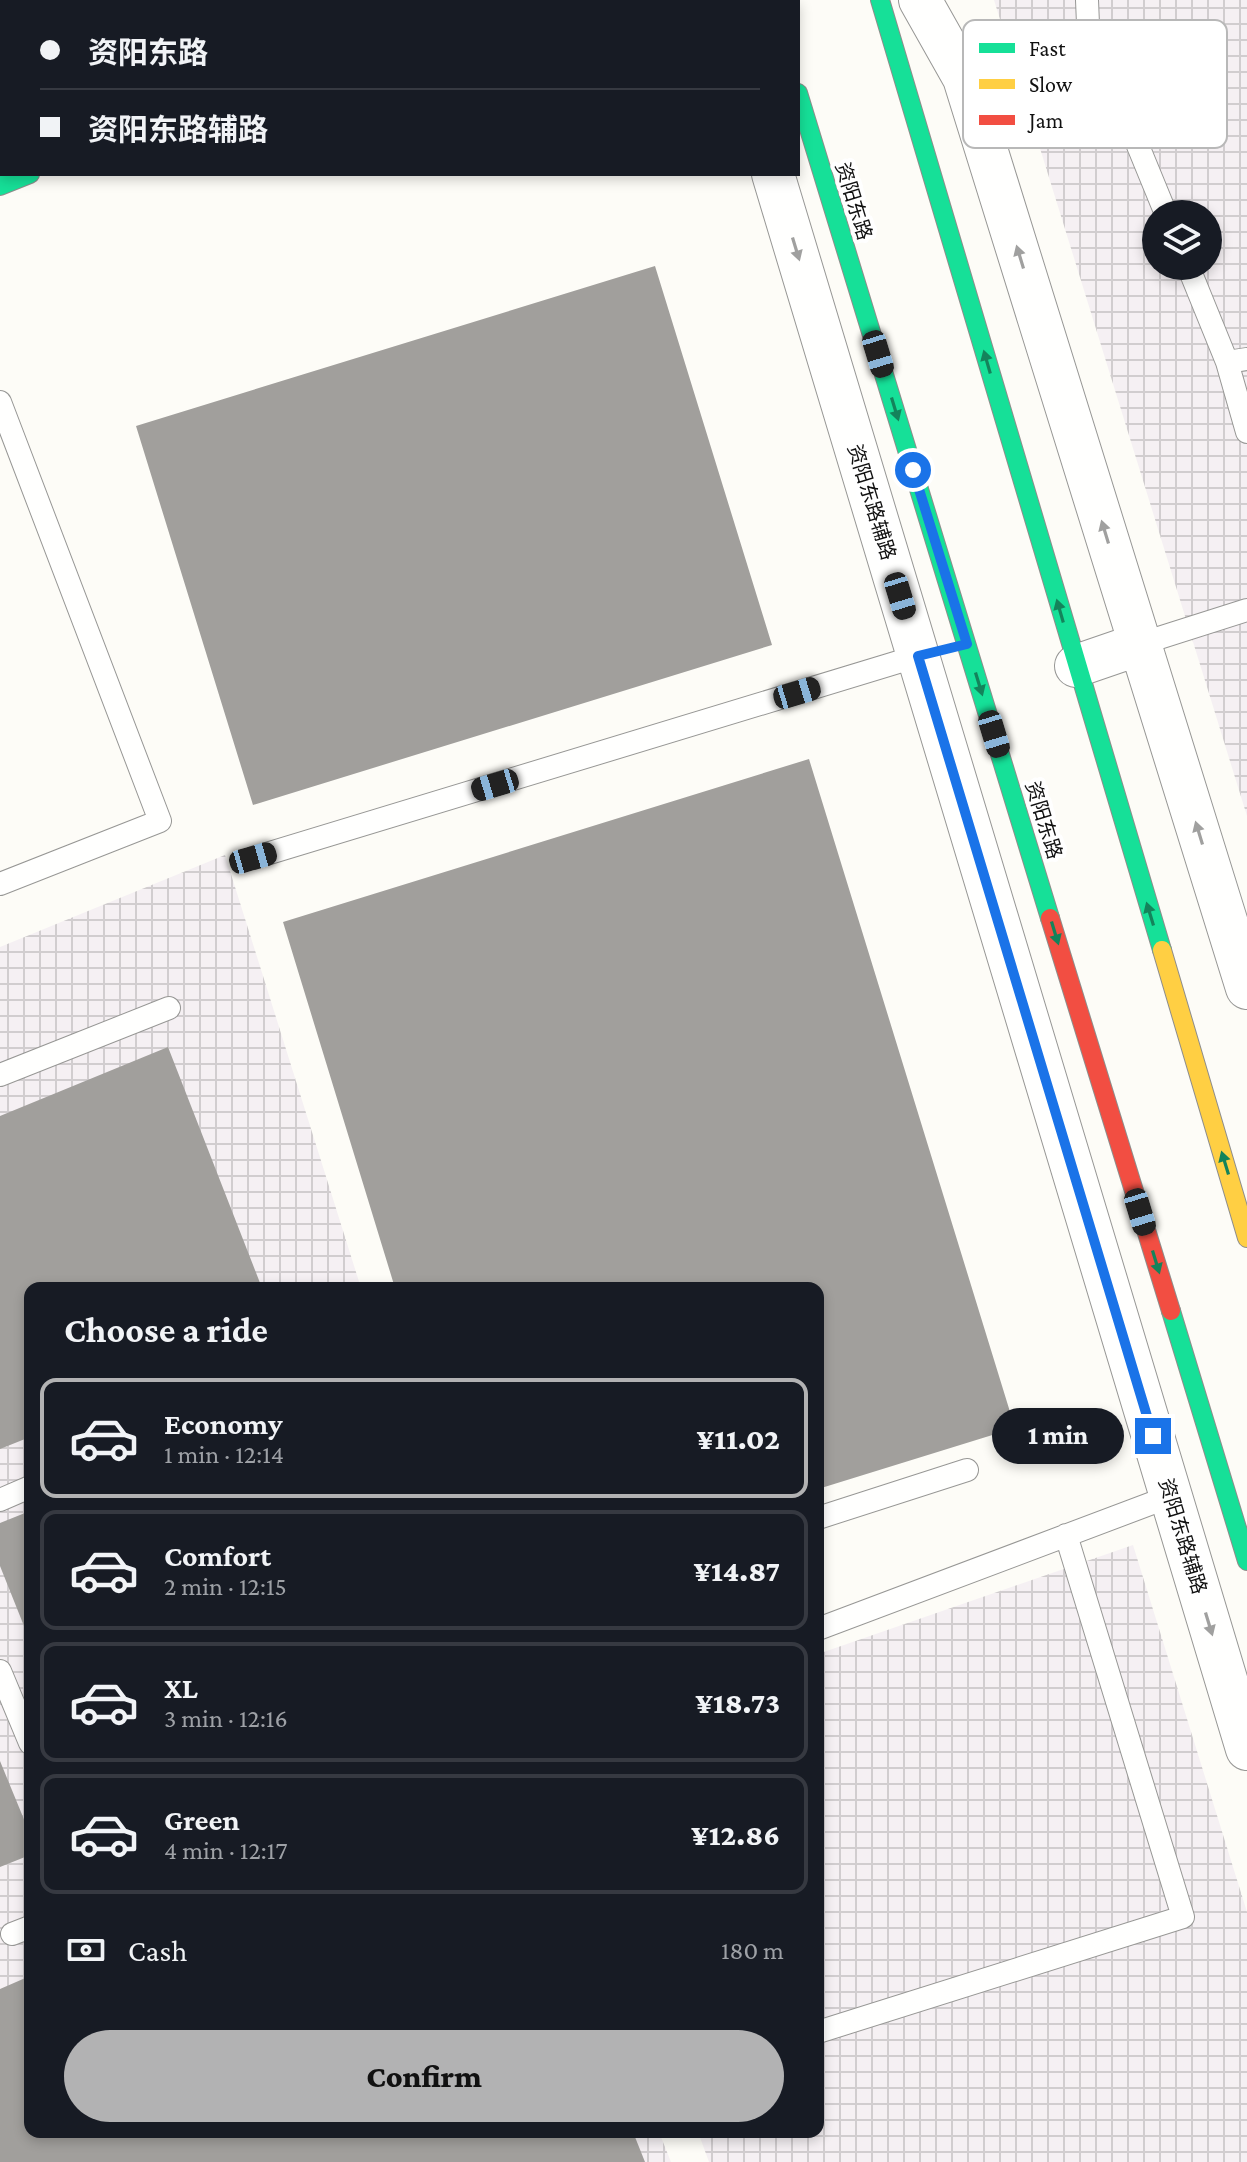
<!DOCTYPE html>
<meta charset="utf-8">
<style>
:root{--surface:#171b24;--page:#242831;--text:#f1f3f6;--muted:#9ea1a6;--line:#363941;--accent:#b2b2b3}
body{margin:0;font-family:"Crimson Pro","Noto Sans SC",serif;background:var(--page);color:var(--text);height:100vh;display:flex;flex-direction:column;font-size:30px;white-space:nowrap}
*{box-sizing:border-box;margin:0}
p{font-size:26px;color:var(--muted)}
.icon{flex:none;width:44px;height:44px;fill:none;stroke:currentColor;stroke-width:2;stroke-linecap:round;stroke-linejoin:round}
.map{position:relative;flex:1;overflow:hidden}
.sheet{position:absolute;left:24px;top:1282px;width:800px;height:856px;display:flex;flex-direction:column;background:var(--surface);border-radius:16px;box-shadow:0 4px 12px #0003}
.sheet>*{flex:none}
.hud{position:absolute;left:0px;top:0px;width:800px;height:176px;box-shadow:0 4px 12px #0003;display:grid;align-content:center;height:176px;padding:0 40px;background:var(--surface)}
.fabs{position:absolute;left:1142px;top:200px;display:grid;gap:16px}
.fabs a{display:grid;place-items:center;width:80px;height:80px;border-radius:50%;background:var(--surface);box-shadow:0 4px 12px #0003;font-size:40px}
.end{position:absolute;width:36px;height:36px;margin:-18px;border:10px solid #1a73e8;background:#fff;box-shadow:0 0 0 4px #fff}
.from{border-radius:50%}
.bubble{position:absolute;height:56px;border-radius:28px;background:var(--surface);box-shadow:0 4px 12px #0003;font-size:26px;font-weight:800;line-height:56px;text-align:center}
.car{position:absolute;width:24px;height:48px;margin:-24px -12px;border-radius:10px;box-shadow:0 0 6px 2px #0007;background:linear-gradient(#222 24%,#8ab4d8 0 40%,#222 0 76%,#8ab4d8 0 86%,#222 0)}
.hud b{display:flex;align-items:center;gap:28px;height:76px;font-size:30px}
.hud b+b{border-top:2px solid var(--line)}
.hud i{width:20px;height:20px;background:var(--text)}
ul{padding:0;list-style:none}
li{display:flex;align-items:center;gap:24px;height:120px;margin:0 16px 12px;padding:0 24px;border:4px solid var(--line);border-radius:16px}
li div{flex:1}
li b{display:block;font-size:30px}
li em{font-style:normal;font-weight:800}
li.current{border-color:var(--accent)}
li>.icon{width:72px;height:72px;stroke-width:1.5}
h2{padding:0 40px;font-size:36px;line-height:96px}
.pay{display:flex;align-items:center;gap:20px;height:88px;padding:0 40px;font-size:30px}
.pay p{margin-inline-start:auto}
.button{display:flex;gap:16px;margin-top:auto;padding:16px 40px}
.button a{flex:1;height:92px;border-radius:48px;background:var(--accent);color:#111;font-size:32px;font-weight:800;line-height:92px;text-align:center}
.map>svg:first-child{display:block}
.industrial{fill:url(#industrial-grid);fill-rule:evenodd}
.building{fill:#a19f9c}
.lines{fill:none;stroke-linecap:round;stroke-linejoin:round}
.lane-casing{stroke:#979795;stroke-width:24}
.street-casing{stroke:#979795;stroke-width:44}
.fast-casing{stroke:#8e8d8b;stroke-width:20}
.slow-casing{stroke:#8e8d8b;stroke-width:20}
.jam-casing{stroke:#8e8d8b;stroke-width:20}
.lane{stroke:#fffffe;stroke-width:22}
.street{stroke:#fffffe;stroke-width:42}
.fast{stroke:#16e098;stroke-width:18}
.slow{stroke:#ffcf43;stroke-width:18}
.jam{stroke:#f24e42;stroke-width:18}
.oneway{fill:#a0a09f}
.oneway2{fill:#14835b}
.route{stroke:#1a73e8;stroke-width:10}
.labels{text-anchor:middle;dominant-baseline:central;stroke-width:8;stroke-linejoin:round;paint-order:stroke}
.street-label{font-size:20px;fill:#111;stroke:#fff}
.key{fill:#fff;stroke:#b8b8b8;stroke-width:2}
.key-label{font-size:22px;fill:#111}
</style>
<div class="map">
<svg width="1247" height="2162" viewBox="0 0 1247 2162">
<defs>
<pattern id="industrial-grid" width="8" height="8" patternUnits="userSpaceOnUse" patternTransform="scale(2)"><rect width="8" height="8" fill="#f5f0f3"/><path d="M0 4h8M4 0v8" fill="none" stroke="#d1cdcf"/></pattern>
</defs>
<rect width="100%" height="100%" fill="#fdfcf7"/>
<path class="industrial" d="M994 0H1247V816ZM1156 214H1208V266H1156Z
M225 855 361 1288H30V2132H659L671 2162H0V947Z
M1133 1545 1247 1912V2162H709L698 2132H818V1654Z"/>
<path class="building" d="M655 266 772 645 253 805 136 426Z
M809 759 1015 1428 818 1489V1288H395L283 922Z
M168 1047 262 1288H30V1437L0 1449V1116Z
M30 1511V1641L0 1566V1523Z
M0 1761 30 1834V1855L0 1867Z
M30 1976V2132H633L645 2162H0V1989Z"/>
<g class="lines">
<defs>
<path id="lane" d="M1087 0 1088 24 1166 214
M1188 266 1227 362 1247 432
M1227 362 1247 359
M0 402 160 821 0 884
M1140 644 1247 610
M253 858 918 656
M0 1075 169 1008
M0 1500 30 1487
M818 1518 967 1470
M818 1629 1171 1496
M0 1671 30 1743
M12 1934 30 1927
M818 2032 1183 1917 1066 1535"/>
<path id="street" d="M920 0 964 78 1247 988
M773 174 1247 1749
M1076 666 1140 644"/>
<path id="fast" d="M880 0 1162 950
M798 93 1050 918
M0 186 30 174
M1171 1311 1247 1561"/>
<path id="slow" d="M770 0V2
M465 2 470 0
M0 133 2 132
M1162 950 1247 1238"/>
<path id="jam" d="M330 2 335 0
M1050 918 1171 1311"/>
</defs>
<use href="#lane" class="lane-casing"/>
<use href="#street" class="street-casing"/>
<use href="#fast" class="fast-casing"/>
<use href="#slow" class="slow-casing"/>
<use href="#jam" class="jam-casing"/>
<use href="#lane" class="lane"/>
<use href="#street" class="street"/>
<use href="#fast" class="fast"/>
<use href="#slow" class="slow"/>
<use href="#jam" class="jam"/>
</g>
<defs><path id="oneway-solid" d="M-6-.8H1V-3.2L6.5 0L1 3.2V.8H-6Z" transform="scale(2)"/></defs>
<g class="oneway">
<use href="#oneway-solid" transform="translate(796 249) rotate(73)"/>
<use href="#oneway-solid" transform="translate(1020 257) rotate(-107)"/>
<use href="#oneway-solid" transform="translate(1105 532) rotate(-107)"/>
<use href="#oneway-solid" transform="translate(1199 833) rotate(-107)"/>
<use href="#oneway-solid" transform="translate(1209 1624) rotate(73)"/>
</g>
<g class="oneway2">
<use href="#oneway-solid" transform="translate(987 362) rotate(-106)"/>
<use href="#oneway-solid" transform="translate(895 409) rotate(73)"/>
<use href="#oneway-solid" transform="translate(1060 611) rotate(-106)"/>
<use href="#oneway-solid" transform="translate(979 684) rotate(73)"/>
<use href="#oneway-solid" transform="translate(1150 914) rotate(-107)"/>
<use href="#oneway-solid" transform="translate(1055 933) rotate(73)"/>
<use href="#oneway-solid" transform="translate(1225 1163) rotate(-107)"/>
<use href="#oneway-solid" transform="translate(1156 1262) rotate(73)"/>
</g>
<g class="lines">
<path class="route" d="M913 470 967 644 918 656 1153 1436"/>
</g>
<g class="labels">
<g class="street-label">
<text transform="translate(854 201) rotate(73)">资阳东路</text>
<text transform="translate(872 502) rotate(73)">资阳东路辅路</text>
<text transform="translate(1044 820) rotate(73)">资阳东路</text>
<text transform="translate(1183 1536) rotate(73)">资阳东路辅路</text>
</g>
</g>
<rect x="963" y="20" width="264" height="128" rx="12" class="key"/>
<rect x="979" y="43" width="36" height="10" fill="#16e098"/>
<rect x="979" y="79" width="36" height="10" fill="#ffcf43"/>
<rect x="979" y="115" width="36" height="10" fill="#f24e42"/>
<g class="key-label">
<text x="1029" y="56">Fast</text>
<text x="1029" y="92">Slow</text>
<text x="1029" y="128">Jam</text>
</g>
</svg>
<div class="fabs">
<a><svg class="icon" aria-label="layers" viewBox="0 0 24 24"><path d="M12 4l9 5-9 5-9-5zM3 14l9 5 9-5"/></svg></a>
</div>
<i class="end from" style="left:913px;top:470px"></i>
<i class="end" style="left:1153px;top:1436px"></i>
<div class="bubble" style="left:992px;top:1408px;width:132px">1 min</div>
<i class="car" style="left:878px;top:354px;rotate:163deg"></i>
<i class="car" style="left:900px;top:596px;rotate:163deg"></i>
<i class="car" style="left:797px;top:693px;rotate:73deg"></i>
<i class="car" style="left:994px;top:734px;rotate:163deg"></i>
<i class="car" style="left:495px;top:785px;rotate:253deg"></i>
<i class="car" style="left:253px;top:858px;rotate:74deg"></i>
<i class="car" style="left:1140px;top:1212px;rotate:163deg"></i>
<div class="hud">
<b><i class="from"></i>资阳东路</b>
<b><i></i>资阳东路辅路</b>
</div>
<section class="sheet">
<h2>Choose a ride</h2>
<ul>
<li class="current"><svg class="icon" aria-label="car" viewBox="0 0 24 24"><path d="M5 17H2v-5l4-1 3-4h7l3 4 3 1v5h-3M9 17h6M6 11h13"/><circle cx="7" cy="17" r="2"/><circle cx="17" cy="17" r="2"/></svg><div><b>Economy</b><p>1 min · 12:14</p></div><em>¥11.02</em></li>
<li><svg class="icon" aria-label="car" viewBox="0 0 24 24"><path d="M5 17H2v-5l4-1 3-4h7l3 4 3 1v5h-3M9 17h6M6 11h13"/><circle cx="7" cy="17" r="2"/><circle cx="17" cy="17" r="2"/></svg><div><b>Comfort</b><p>2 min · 12:15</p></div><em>¥14.87</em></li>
<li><svg class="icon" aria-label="car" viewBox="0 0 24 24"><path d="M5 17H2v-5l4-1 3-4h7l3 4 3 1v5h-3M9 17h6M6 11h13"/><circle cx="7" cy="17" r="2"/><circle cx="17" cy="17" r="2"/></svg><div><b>XL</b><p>3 min · 12:16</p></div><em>¥18.73</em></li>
<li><svg class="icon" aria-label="car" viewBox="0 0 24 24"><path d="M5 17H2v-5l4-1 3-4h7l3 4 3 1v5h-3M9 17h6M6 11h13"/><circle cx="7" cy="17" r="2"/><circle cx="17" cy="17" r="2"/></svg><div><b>Green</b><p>4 min · 12:17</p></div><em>¥12.86</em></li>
</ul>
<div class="pay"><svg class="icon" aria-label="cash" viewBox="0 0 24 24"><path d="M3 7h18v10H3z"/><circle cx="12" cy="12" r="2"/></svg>Cash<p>180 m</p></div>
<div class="button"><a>Confirm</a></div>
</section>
</div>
